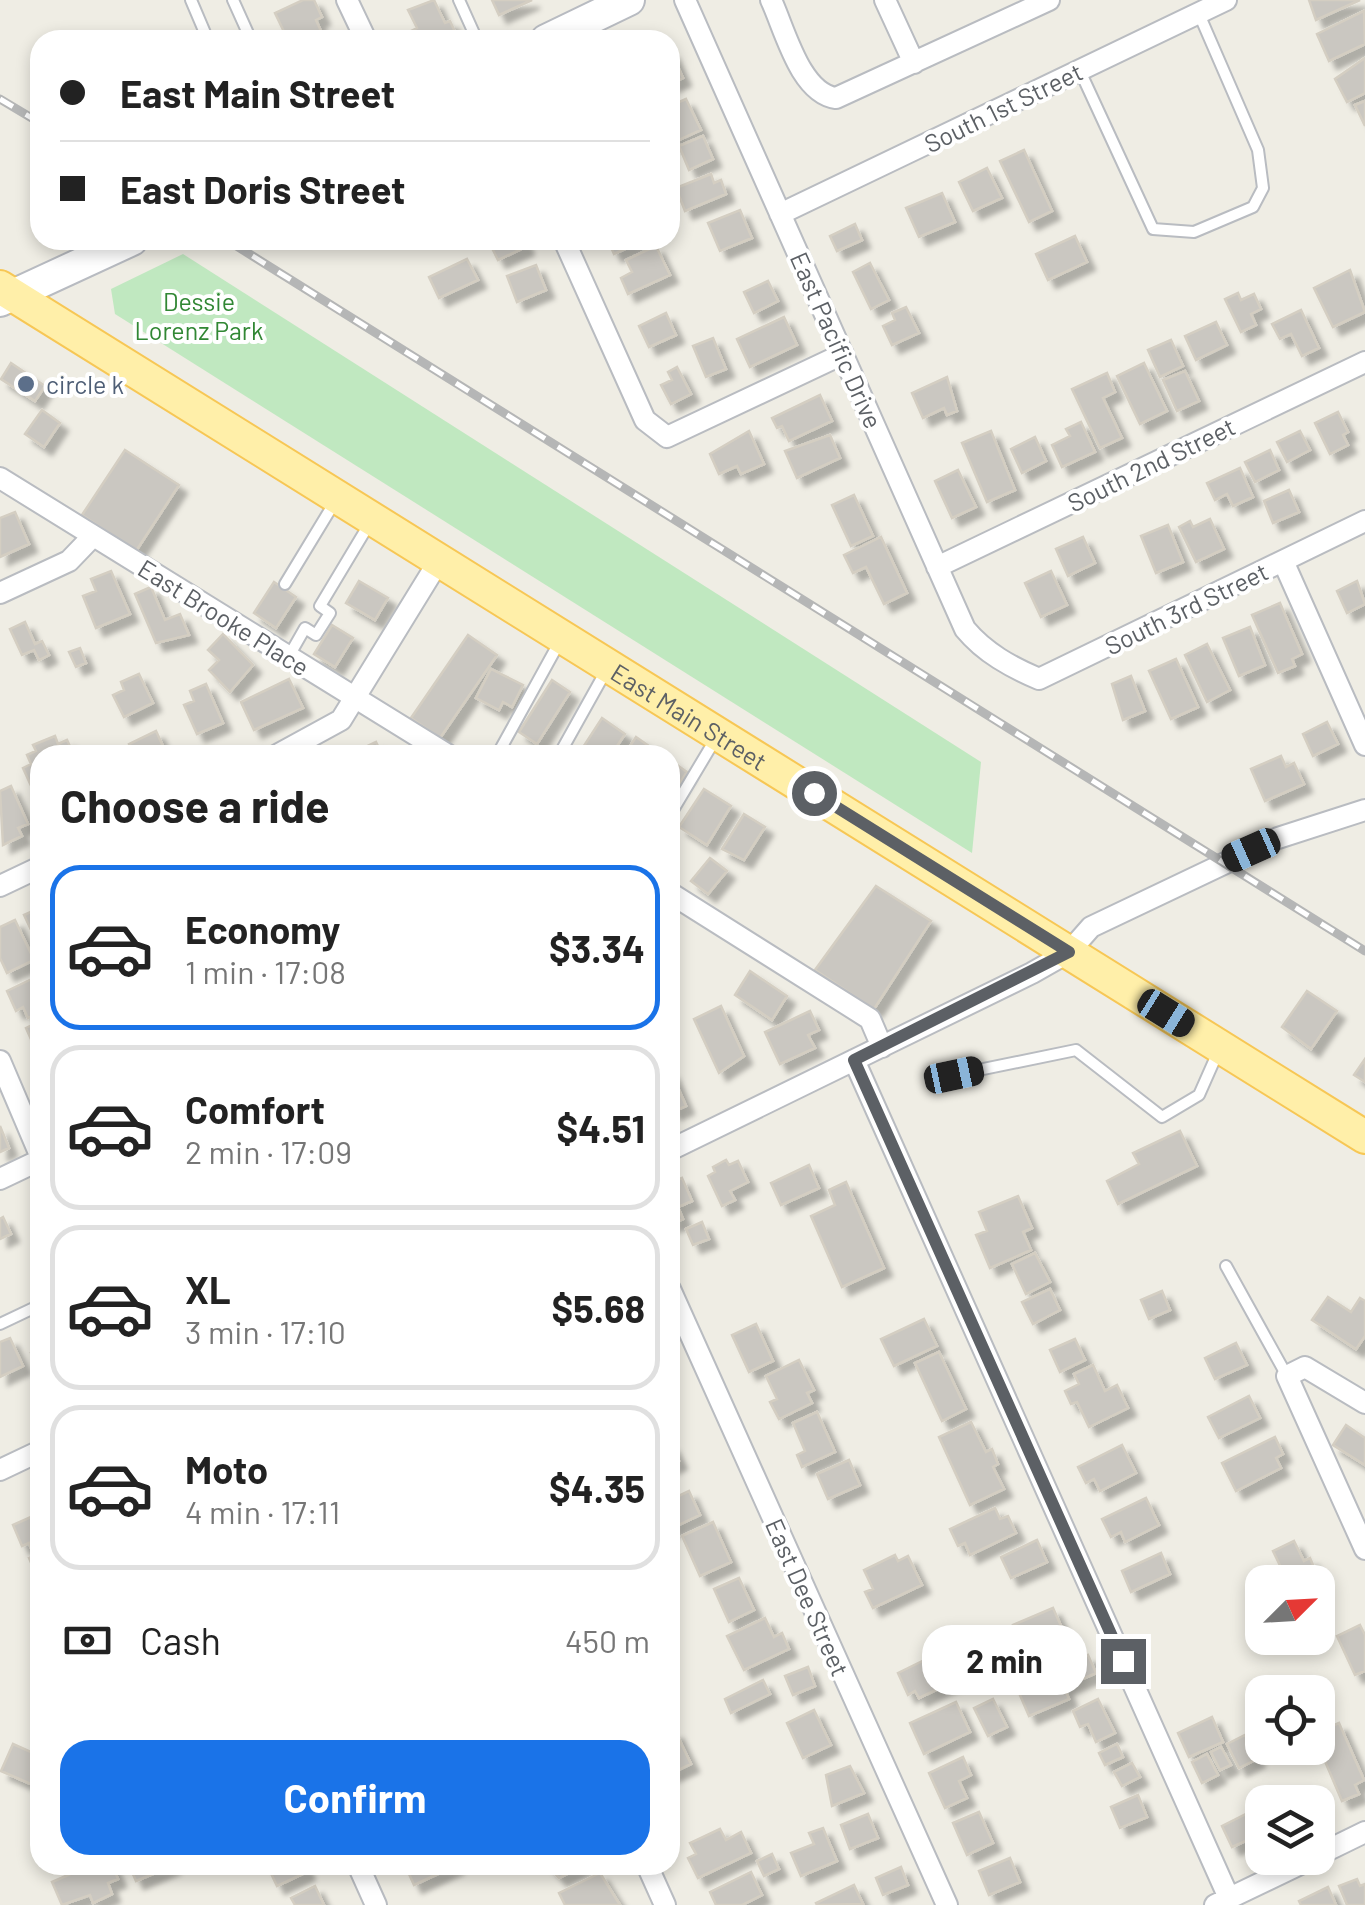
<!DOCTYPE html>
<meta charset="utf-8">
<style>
:root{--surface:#fff;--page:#f6f6f6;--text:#222;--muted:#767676;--line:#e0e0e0;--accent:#1a73e8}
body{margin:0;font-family:Barlow,sans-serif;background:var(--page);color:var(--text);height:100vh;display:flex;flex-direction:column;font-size:38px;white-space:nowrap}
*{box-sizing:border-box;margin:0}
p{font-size:32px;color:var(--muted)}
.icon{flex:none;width:55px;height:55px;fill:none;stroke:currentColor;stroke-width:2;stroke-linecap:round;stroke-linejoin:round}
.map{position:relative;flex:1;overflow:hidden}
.drawer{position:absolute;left:30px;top:745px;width:650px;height:1130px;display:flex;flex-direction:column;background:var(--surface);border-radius:30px;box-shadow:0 5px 15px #0003}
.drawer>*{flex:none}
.hud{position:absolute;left:30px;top:30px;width:650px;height:220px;border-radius:30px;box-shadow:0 5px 15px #0003;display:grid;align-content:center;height:220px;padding:0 30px;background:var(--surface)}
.needle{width:65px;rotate:66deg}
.tools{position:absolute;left:1245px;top:1565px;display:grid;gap:20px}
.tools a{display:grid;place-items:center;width:90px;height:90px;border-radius:20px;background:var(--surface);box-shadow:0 5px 15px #0003;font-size:50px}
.end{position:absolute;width:45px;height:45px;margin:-22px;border:12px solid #5c6065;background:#fff;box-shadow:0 0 0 5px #fff}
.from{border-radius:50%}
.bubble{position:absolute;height:70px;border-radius:30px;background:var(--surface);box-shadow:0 5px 15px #0003;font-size:32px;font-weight:700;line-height:70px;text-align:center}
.car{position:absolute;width:30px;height:60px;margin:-30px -15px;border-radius:12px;box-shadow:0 0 8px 2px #0007;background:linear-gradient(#222 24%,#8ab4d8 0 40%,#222 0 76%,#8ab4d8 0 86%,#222 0)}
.hud b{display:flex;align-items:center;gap:35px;height:95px;font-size:38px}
.hud b+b{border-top:2px solid var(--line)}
.hud i{width:25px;height:25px;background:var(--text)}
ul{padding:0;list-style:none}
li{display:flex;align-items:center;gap:30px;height:165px;margin:0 20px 15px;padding:0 10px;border:5px solid var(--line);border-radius:30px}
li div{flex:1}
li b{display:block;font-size:38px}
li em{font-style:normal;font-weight:700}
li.current{border-color:var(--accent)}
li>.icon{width:90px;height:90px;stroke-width:1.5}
h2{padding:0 30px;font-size:45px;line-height:120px}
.pay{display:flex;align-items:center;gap:25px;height:110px;padding:0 30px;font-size:38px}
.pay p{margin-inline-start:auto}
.cta{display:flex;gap:20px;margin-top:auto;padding:20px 30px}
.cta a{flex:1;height:115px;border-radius:30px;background:var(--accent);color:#fff;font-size:40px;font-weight:700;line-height:115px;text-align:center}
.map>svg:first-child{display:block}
.green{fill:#c0e8c0}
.building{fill:#cac7c1;stroke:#d4cec2;stroke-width:2.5;filter:url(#shadow)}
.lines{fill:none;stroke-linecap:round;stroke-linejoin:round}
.lane-casing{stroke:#b9bcc1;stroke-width:14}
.street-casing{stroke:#b9bcc1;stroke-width:24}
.secondary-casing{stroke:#b8bbc1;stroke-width:34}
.primary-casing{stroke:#f7c755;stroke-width:36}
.lane{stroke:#fff;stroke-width:10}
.street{stroke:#fff;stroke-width:20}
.secondary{stroke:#fff;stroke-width:30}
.primary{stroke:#ffefa9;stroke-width:32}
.rail-casing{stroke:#b5b6b6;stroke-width:9}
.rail{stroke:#fff;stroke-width:5;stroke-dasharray:15;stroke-linecap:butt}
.route{stroke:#5c6065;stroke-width:12}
.service-dot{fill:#5c6f8a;stroke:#fff;stroke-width:4}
.labels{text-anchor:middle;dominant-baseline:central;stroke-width:8;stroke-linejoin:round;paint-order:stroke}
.street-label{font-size:25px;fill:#5c6065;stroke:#fff}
.park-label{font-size:25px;fill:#318734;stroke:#fff}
.service-label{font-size:25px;fill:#4e5e75;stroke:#fff;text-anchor:start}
</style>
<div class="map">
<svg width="1365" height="1905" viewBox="0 0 1365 1905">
<defs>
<filter id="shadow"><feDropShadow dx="8" dy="8" stdDeviation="2.5" flood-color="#0004"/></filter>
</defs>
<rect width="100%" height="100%" fill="#efede4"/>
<path class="green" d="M183 254 981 762 972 853 115 314 111 289Z"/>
<path class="building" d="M303 0H314L322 17 316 20 325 40H288L275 13Z
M434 0 445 23 450 21 455 32 438 40H407L405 34 417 28 408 10Z
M492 0H532L499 15Z
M1309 0H1360L1316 20Z
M1364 11 1365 44 1329 61 1317 34Z
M670 50 683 78 670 84Z
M1365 58V93L1347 102 1335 79Z
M686 99 701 130 670 144V106Z
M1365 101V126L1355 105Z
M703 136 713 159 689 170 679 146Z
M1024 150 1052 211 1029 222 1000 161Z
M987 168 1002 198 973 211 959 182Z
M711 174 714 183 721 180 726 194 685 211 676 188Z
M942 193 955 222 919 237 906 208Z
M740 210 752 238 720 251 708 223Z
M855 224 862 240 837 251 830 236Z
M1075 236 1087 262 1048 280 1036 254Z
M488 240H523L526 247 498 260Z
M608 240H644L614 254Z
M656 246 670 275 628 294 621 278 632 272 626 260Z
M467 259 478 280 439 298 429 277Z
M870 263 889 300 871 309 853 272Z
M536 265 546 290 517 302 507 276Z
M1350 270 1365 312 1333 327 1314 288Z
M768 281 778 301 754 313 744 292Z
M1238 293 1241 300 1254 294 1261 309 1251 314 1256 325 1241 332 1225 299Z
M906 307 919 333 892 345 883 326 895 320 892 313Z
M1301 310 1319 348 1302 356 1291 334 1280 339 1272 324Z
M666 313 676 335 649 347 639 326Z
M784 317 797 345 750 367 737 339Z
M1216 322 1227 345 1196 360 1185 336Z
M713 338 726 369 706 377 693 346Z
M1171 340 1183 366 1160 377 1148 350Z
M11 363 45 386 35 401 1 379Z
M1144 363 1167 411 1140 424 1117 376Z
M677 367 691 394 671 404 661 385 672 380 668 372Z
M1185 371 1199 401 1177 411 1163 380Z
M1107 373 1115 392 1103 398 1122 438 1100 448 1072 389Z
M947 377 957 411 947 415 944 408 923 418 912 393Z
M820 395 832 421 789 441 782 426 777 428 772 418Z
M42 410 60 423 44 447 25 434Z
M1338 412 1348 432 1343 435 1348 445 1330 454 1315 423Z
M1081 422 1095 452 1062 467 1052 445 1070 436 1066 429Z
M749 431 764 464 741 474 737 466 719 474 710 454Z
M991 431 1015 490 987 502 962 443Z
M1300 431 1310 450 1287 462 1277 442Z
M830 435 840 458 797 478 785 451Z
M1035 437 1046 461 1022 473 1011 449Z
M125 450 179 485 136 551 82 515Z
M1270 450 1279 470 1255 482 1245 462Z
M1240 468 1253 497 1233 506 1227 494 1215 500 1207 483Z
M958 470 976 507 952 518 935 481Z
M1289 490 1299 512 1273 523 1264 501Z
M854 495 873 536 851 546 832 505Z
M15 512 29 544 0 557V518Z
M1210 519 1224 549 1196 562 1179 527 1190 521 1193 527Z
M1168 525 1183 562 1156 573 1141 536Z
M881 537 907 593 884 604 866 567 853 573 844 555Z
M1083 537 1095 563 1068 576 1056 549Z
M111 571 130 614 96 628 83 596 96 591 91 579Z
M1051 571 1067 605 1041 617 1025 583Z
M359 581 388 598 375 620 346 603Z
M1357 581 1365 604 1347 613 1337 591Z
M274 582 296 597 276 628 254 613Z
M151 587 165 620 180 614 189 635 156 643 135 594Z
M1280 603 1302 654 1292 659 1295 666 1278 673 1252 615Z
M25 622 35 644 42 641 49 655 39 660 34 650 22 655 10 629Z
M332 625 353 638 335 667 314 654Z
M1250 627 1265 665 1239 676 1223 638Z
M223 634 253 665 230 692 209 670 219 660 208 650Z
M468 635 497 655 440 738 411 718Z
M1207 644 1230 690 1207 702 1185 655Z
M80 648 86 663 76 667 69 652Z
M1176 659 1198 707 1171 719 1149 671Z
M491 669 523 685 512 707 503 702 499 710 476 698Z
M139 674 153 703 124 717 113 695 124 690 121 682Z
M1131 676 1145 711 1123 720 1112 684Z
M289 679 303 708 254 730 241 702Z
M552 680 570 692 537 744 519 732Z
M206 684 223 723 197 734 184 705 194 701 190 691Z
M602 718 625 734 613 752 618 755H578Z
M1327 722 1338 744 1313 756 1303 734Z
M156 731 167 755H134L129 744Z
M55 736 58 744 67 740 74 755H40V785L32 788 23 768 31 764 27 755 36 751 33 745Z
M636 737 662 755H624Z
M376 742 381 752 390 747 394 755H364L361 749Z
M1281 756 1286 767 1294 763 1304 784 1265 801 1251 769Z
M670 760 687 772 670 797Z
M11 786 28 824 18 828 22 836 3 845 0 791Z
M704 789 731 806 707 845 679 827Z
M744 814 765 827 744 860 722 849Z
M710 858 727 871 708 894 691 881Z
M876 886 931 921 874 1009 815 970Z
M40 908V949L24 915Z
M15 920 34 960 7 973 0 958V927Z
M750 971 787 996 772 1020 735 995Z
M40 975V1012L28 1018 23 1007 16 1011 7 991Z
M1307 991 1337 1011 1311 1049 1282 1027Z
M721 1006 744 1056 719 1073 694 1019Z
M810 1011 819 1030 808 1035 815 1048 780 1064 765 1032Z
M40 1021V1056L39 1057 26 1028Z
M1365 1059V1082L1354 1075Z
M670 1070 686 1106 673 1112 670 1107Z
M0 1126 9 1148 0 1152Z
M1180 1131 1197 1166 1118 1204 1107 1181 1139 1164 1133 1153Z
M726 1160 729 1165 738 1161 748 1182 730 1191 735 1200 722 1206 708 1176 715 1172 713 1167Z
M809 1165 819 1188 781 1205 771 1183Z
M682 1178 692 1201 678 1207 683 1219 671 1224 670 1183Z
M846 1182 884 1268 842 1287 811 1216 835 1205 829 1190Z
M1018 1196 1032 1228 1023 1232 1031 1250 990 1268 976 1235 987 1231 979 1212Z
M3 1217 11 1234 0 1239V1219Z
M702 1222 709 1239 693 1245 686 1229Z
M1035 1253 1050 1282 1026 1294 1012 1264Z
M1050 1289 1060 1310 1033 1324 1022 1302Z
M1162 1291 1170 1310 1149 1319 1141 1300Z
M1328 1297 1351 1312 1360 1298 1365 1301V1336L1356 1349 1312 1320Z
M924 1319 937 1346 894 1366 881 1339Z
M756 1324 773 1361 749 1372 732 1335Z
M10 1338 23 1366 0 1377V1342Z
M1075 1339 1085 1360 1060 1372 1050 1350Z
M1236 1343 1247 1365 1215 1379 1205 1358Z
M40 1349V1374L31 1353Z
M939 1352 966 1409 942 1421 915 1363Z
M799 1360 814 1390 807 1393 812 1403 779 1419 770 1402 777 1399 766 1376Z
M1093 1365 1105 1391 1117 1385 1128 1408 1089 1427 1077 1402 1071 1404 1065 1391 1079 1384 1074 1374Z
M1249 1396 1260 1418 1219 1438 1208 1417Z
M817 1412 835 1452 802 1467 797 1455 805 1451 793 1423Z
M971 1422 986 1452 992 1449 998 1464 993 1467 1004 1489 970 1505 939 1437Z
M1346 1425 1365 1438V1465L1333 1445Z
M1275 1437 1283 1454 1276 1458 1281 1468 1236 1491 1222 1463Z
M670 1443 679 1461 670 1466Z
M1122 1445 1136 1473 1100 1491 1094 1479 1086 1483 1078 1467Z
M849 1460 860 1485 828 1499 817 1474Z
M689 1491 700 1515 670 1529V1500Z
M1146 1498 1159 1525 1125 1542 1121 1532 1111 1537 1102 1519Z
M995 1508 1000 1519 1008 1516 1016 1533 970 1555 965 1543 958 1546 950 1529Z
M40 1513V1584L29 1558 34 1556 29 1543 22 1546 13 1525Z
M713 1522 731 1562 700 1576 682 1536Z
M1037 1540 1047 1562 1011 1578 1001 1557Z
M1294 1541 1304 1561 1310 1558 1316 1572 1288 1582 1273 1551Z
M1161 1553 1170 1574 1131 1592 1122 1571Z
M895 1555 898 1561 908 1556 922 1585 873 1608 865 1592 873 1589 864 1570Z
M739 1578 754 1610 729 1622 714 1589Z
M1053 1608 1065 1635 1022 1647 1013 1625Z
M765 1618 774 1637 782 1633 789 1649 744 1670 727 1636Z
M1360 1625 1365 1635V1671L1355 1675 1337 1636Z
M943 1651 957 1680 919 1698 915 1691 908 1695 898 1673Z
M1088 1655 1096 1673 1064 1687 1069 1699 1029 1716 1013 1679 1039 1668 1042 1675Z
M808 1667 815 1686 793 1695 785 1676Z
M763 1680 770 1694 731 1713 725 1699Z
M993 1699 1007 1727 988 1736 974 1708Z
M1098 1699 1115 1733 1096 1742 1088 1724 1080 1727 1073 1711Z
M956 1702 970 1732 924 1754 910 1723Z
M814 1710 831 1745 803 1758 787 1723Z
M1212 1717 1223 1742 1189 1757 1178 1733Z
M1339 1723 1364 1780 1355 1785 1359 1794 1342 1801 1318 1745V1732Z
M675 1731 691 1764 670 1774V1733Z
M1245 1735 1257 1759 1239 1768 1227 1744Z
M13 1744 40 1756V1788L1 1771Z
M1117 1744 1123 1757 1105 1765 1099 1753Z
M1221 1747 1231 1765 1220 1770 1211 1752Z
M1207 1754 1218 1775 1202 1783 1192 1762Z
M963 1757 971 1775 959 1781 967 1798 945 1808 929 1773Z
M1132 1763 1140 1777 1122 1786 1114 1772Z
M850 1766 864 1793 832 1806 826 1775Z
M1138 1795 1147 1817 1120 1828 1111 1807Z
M979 1812 993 1843 967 1855 953 1823Z
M868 1814 878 1838 850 1849 841 1825Z
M1246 1814 1257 1836 1232 1847 1222 1826Z
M823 1828 837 1861 801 1876 791 1853 814 1844 809 1833Z
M720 1829 726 1840 741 1832 751 1853 698 1878 688 1858 696 1854 690 1843Z
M772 1854 779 1869 764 1876 757 1861Z
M1010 1858 1020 1882 989 1895 979 1871Z
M91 1865H112L118 1879 108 1883 112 1894 93 1903 90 1895 62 1905 52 1882Z
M129 1865H172V1866L136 1881Z
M267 1865H304L307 1872 277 1886Z
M405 1865H457L414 1885Z
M547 1865H585L559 1878Z
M901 1867 908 1885 883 1895 876 1878Z
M751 1872 762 1895 742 1905H716L710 1892Z
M600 1873 620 1905H565L559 1893Z
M1357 1879 1360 1886 1365 1884V1905H1347L1339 1886Z
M854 1885 863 1904 817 1905 816 1903Z
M315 1886 324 1905H295L291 1898Z
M1328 1887 1336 1905H1301L1299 1901Z"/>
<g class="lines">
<defs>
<path id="lane" d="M191 0 208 40
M233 0 251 40
M459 0 477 40
M1080 71 1153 229 1194 232 1253 207 1263 188 1258 150 1199 14
M285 584 336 500
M289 656 305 628 316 635 330 613 320 606 371 521
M509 755 500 750 560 641
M559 755 607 669
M673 810 716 738
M954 1075 1076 1050 1162 1117 1199 1095 1218 1052
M1226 1266 1287 1376
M0 1324 40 1305"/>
<path id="street" d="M347 0 366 40
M685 0 965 629C985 653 1011 667 1039 679L1365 521
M771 0C785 30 800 93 836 98L1049 0
M885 0 914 63
M780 214 1226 0
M564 240 645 420 667 437 843 354
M0 478 448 755
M1283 561 1365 745
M937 567 1365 362
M0 593 69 561 93 536
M277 755 341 720 440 559
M0 886 40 867
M670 893 870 1019 882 1047
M854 1060 1229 1898
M0 1061 40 1155
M670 1150 1032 973 1069 952 1091 927 1278 838 1365 810
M0 1179 40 1160
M670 1289 947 1905
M1365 1403 1305 1367 1287 1376 1365 1549
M0 1470 40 1451
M1318 1855 1365 1832
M358 1865 376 1905
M647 1865 665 1905
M1215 1905 1313 1858"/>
<path id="secondary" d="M546 40 629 0
M0 301 132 240"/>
<g id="primary">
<path id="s1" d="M0 287 1365 1137"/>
</g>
</defs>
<use href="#lane" class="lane-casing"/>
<use href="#street" class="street-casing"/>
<use href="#secondary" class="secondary-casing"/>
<use href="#primary" class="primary-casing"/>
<use href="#lane" class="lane"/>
<use href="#street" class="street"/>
<use href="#secondary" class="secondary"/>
<use href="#primary" class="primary"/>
<defs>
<path id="rail" d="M0 99 40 123
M227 240 1365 951"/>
</defs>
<use href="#rail" class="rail-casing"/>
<use href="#rail" class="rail"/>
</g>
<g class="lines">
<path class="route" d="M814 793 1069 952 854 1060 1123 1661"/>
</g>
<circle class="service-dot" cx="26" cy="384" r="10"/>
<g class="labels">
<g class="street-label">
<text transform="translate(1003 107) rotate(-26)">South 1st Street</text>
<text transform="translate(837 340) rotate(66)">East Pacific Drive</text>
<text transform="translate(1151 464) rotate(-26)">South 2nd Street</text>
<text transform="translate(1186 608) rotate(-26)">South 3rd Street</text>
<text transform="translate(224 617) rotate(32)">East Brooke Place</text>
<text stroke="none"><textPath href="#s1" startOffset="812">East Main Street</textPath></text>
<text transform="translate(808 1597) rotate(66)">East Dee Street</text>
</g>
<g class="park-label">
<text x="199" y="301">Dessie<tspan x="199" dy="29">Lorenz Park</tspan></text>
</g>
<g class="service-label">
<text x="46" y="384">circle k</text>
</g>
</g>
</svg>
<div class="tools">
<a><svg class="needle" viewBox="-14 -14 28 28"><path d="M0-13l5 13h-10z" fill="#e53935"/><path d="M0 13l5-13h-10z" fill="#767676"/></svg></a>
<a><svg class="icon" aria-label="locate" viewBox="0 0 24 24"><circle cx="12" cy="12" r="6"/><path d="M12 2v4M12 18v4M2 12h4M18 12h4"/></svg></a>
<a><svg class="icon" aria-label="layers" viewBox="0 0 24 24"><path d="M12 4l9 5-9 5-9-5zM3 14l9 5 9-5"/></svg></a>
</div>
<i class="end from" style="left:814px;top:793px"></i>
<i class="end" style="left:1123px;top:1661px"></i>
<div class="bubble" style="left:922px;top:1625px;width:165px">2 min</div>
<i class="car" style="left:1251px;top:850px;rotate:246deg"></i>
<i class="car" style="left:1166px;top:1013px;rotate:122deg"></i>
<i class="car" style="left:954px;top:1075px;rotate:78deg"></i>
<div class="hud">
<b><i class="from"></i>East Main Street</b>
<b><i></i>East Doris Street</b>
</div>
<section class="drawer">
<h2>Choose a ride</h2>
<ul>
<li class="current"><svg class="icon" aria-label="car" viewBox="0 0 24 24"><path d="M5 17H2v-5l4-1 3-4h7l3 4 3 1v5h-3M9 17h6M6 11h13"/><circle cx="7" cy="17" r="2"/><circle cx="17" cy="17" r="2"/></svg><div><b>Economy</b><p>1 min · 17:08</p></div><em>$3.34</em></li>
<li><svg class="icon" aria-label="car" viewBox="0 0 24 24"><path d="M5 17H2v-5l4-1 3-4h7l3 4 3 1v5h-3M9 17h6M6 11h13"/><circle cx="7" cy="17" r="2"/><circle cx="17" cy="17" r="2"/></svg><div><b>Comfort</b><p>2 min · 17:09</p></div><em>$4.51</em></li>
<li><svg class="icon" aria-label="car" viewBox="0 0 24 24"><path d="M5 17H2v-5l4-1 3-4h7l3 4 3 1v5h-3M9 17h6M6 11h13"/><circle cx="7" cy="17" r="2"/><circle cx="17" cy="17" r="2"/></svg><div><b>XL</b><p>3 min · 17:10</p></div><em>$5.68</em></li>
<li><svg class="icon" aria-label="car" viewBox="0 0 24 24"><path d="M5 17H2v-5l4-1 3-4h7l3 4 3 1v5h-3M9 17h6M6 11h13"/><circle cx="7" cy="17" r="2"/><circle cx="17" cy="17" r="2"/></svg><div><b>Moto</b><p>4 min · 17:11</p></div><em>$4.35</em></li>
</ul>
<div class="pay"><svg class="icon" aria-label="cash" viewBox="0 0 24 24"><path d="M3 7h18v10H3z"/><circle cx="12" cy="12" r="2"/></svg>Cash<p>450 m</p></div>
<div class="cta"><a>Confirm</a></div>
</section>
</div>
